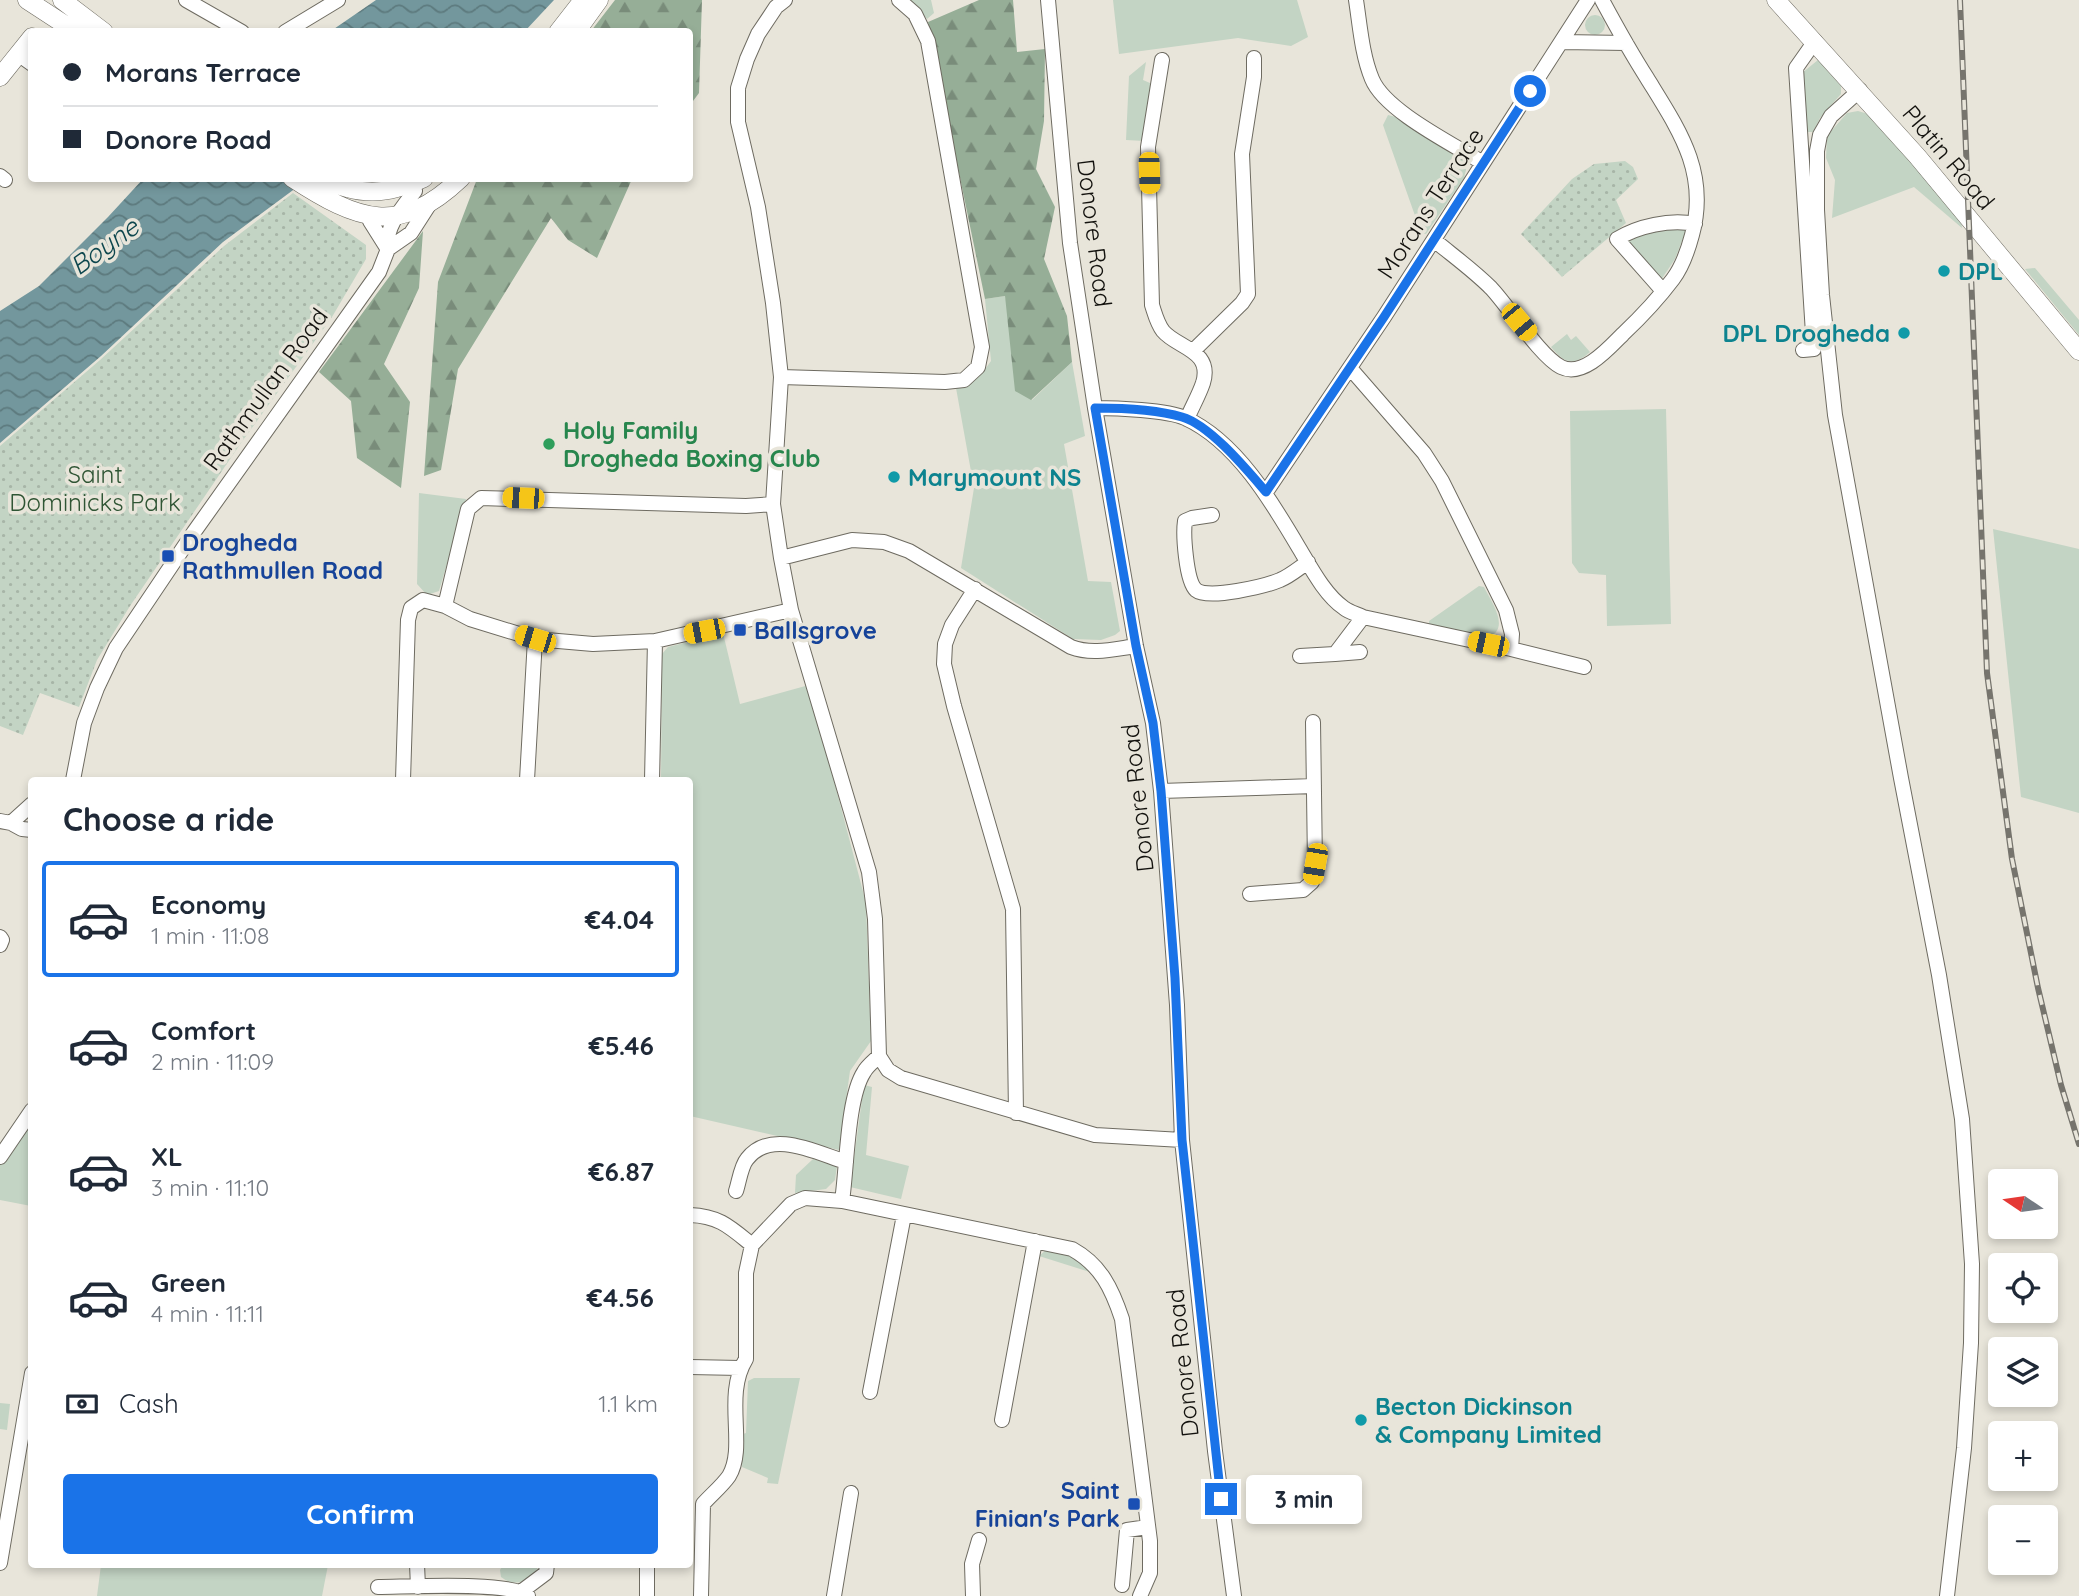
<!DOCTYPE html>
<meta charset="utf-8">
<style>
:root{--surface:#fff;--page:#f6f6f7;--text:#1f2937;--muted:#747a83;--line:#e0e1e3;--accent:#1a73e8}
body{margin:0;font-family:Quicksand,sans-serif;background:var(--page);color:var(--text);height:100vh;display:flex;flex-direction:column;font-size:26px;white-space:nowrap}
*{box-sizing:border-box;margin:0}
p{font-size:23px;color:var(--muted)}
.icon{flex:none;width:38px;height:38px;fill:none;stroke:currentColor;stroke-width:2;stroke-linecap:round;stroke-linejoin:round}
.map{position:relative;flex:1;overflow:hidden}
.side{position:absolute;left:28px;top:777px;width:665px;height:791px;display:flex;flex-direction:column;background:var(--surface);border-radius:7px;box-shadow:0 4px 10px #0003}
.side>*{flex:none}
.guide{position:absolute;left:28px;top:28px;width:665px;height:154px;border-radius:7px;box-shadow:0 4px 10px #0003;display:grid;align-content:center;height:154px;padding:0 35px;background:var(--surface)}
.needle{width:46px;rotate:283deg}
.tools{position:absolute;left:1988px;top:1169px;display:grid;gap:14px}
.tools a{display:grid;place-items:center;width:70px;height:70px;border-radius:7px;background:var(--surface);box-shadow:0 4px 10px #0003;font-size:35px}
.end{position:absolute;width:32px;height:32px;margin:-16px;border:9px solid #1a73e8;background:#fff;box-shadow:0 0 0 4px #fff}
.from{border-radius:50%}
.bubble{position:absolute;height:49px;border-radius:7px;background:var(--surface);box-shadow:0 4px 10px #0003;font-size:23px;font-weight:700;line-height:49px;text-align:center}
.car{position:absolute;width:21px;height:42px;margin:-21px -10px;border-radius:9px;box-shadow:0 0 5px 2px #0007;background:linear-gradient(#f5c518 24%,#345 0 40%,#f5c518 0 76%,#345 0 86%,#f5c518 0)}
.guide b{display:flex;align-items:center;gap:24px;height:66px;font-size:26px}
.guide b+b{border-top:2px solid var(--line)}
.guide i{width:18px;height:18px;background:var(--text)}
ul{padding:0;list-style:none}
li{display:flex;align-items:center;gap:21px;height:116px;margin:0 14px 10px;padding:0 21px;border:4px solid transparent;border-radius:7px}
li div{flex:1}
li b{display:block;font-size:26px}
li em{font-style:normal;font-weight:700}
li.selected{border-color:var(--accent)}
li>.icon{width:63px;height:63px;stroke-width:1.5}
h2{padding:0 35px;font-size:32px;line-height:84px}
.pay{display:flex;align-items:center;gap:18px;height:77px;padding:0 35px;font-size:26px}
.pay p{margin-inline-start:auto}
.button{display:flex;gap:14px;margin-top:auto;padding:14px 35px}
.button a{flex:1;height:80px;border-radius:7px;background:var(--accent);color:#fff;font-size:28px;font-weight:700;line-height:80px;text-align:center}
.map>svg:first-child{display:block}
.grass{fill:#c3d4c4}
.forest{fill:url(#forest-firs)}
.park{fill:url(#park-dots)}
.water{fill:url(#water-waves)}
.lines{fill:none;stroke-linecap:round;stroke-linejoin:round}
.minor-casing{stroke:#6e6b61;stroke-width:16}
.major-casing{stroke:#6e6b61;stroke-width:19}
.minor{stroke:#fff;stroke-width:14}
.major{stroke:#fff;stroke-width:18}
.rail-casing{stroke:#76746d;stroke-width:6}
.rail{stroke:#e8e5da;stroke-width:3.5;stroke-dasharray:10;stroke-linecap:butt}
.route{stroke:#1a73e8;stroke-width:9}
.culture-dot{fill:#0f9aa8;stroke:#e8e5da;stroke-width:2.5}
.leisure-dot{fill:#2e9e5b;stroke:#e8e5da;stroke-width:2.5}
.transit-dot{fill:#1a4fb4;stroke:#e8e5da;stroke-width:2.5}
.labels{text-anchor:middle;dominant-baseline:central;stroke-width:7;stroke-linejoin:round;paint-order:stroke}
.street-label{font-size:24px;fill:#13120e;stroke:#e8e5da}
.culture-label{font-size:24px;font-weight:bold;fill:#0d838f;stroke:#e8e5da;text-anchor:start}
.leisure-label{font-size:24px;font-weight:bold;fill:#27864d;stroke:#e8e5da;text-anchor:start}
.park-label{font-size:24px;fill:#2f5534;stroke:#e8e5da}
.transit-label{font-size:24px;font-weight:bold;fill:#164399;stroke:#e8e5da;text-anchor:start}
.water-label{font-size:26px;font-style:italic;fill:#0e474e;stroke:#e8e5da}
</style>
<div class="map">
<svg width="2079" height="1596" viewBox="0 0 2079 1596">
<defs>
<pattern id="forest-firs" width="22" height="20" patternUnits="userSpaceOnUse" patternTransform="scale(1.75)"><rect width="22" height="20" fill="#96ae97"/><path d="M5 1l3.5 6h-7zM16 11l3.5 6h-7z" fill="#798c7a"/></pattern>
<pattern id="park-dots" width="8" height="8" patternUnits="userSpaceOnUse" patternTransform="scale(1.75)"><rect width="8" height="8" fill="#c3d4c4"/><path d="M2 2h.1M6 6h.1" fill="none" stroke="#a7b5a7" stroke-width="1.8" stroke-linecap="round"/></pattern>
<pattern id="water-waves" width="16" height="10" patternUnits="userSpaceOnUse" patternTransform="scale(1.75)"><rect width="16" height="10" fill="#73979d"/><path d="M0 5q4-4 8 0t8 0" fill="none" stroke="#5d7a7e"/></pattern>
</defs>
<rect width="100%" height="100%" fill="#e8e5da"/>
<path class="grass" d="M909 0H931L934 13 927 19Z
M1113 0H1297L1308 37 1291 46 1238 38 1119 54Z
M1585 25a10 10 0 1 1 20 0a10 10 0 1 1-20 0Z
M1818 60 1841 86V94L1820 118 1813 132H1806L1802 73Z
M1146 62 1143 80 1150 83 1153 88 1145 141 1126 140 1129 76Z
M1858 111 1868 114 1961 219 1962 228 1914 187 1832 218 1835 180 1826 158 1827 136 1847 113Z
M1388 115 1396 117 1464 161 1466 170 1464 178 1426 234 1422 233 1419 227 1383 125Z
M1687 228 1675 259 1659 283 1625 238 1634 232Z
M2035 268 2079 320V335L2025 269Z
M1005 296 1032 400 1072 362 1085 436 1064 444 1088 581 1111 582 1120 631 1115 635 1101 640 1073 639 961 568 974 488 956 388C972 385 982 374 991 361L985 299Z
M1567 334 1571 340 1576 336 1590 352C1573 367 1564 363 1551 347Z
M1666 409 1671 624 1607 626 1606 575 1579 573 1572 563 1570 411Z
M419 493 466 499 439 591 427 595 417 584Z
M1993 529 2079 549V813L2021 797Z
M1479 586 1484 587C1492 603 1512 630 1486 638L1429 626V621Z
M723 633 740 704 809 685 866 903 871 1041 850 1071 839 1150 690 1116V1074L691 1073 690 780H661L662 654 668 647Z
M864 1085 872 1087 866 1155 909 1166 901 1199 850 1187Z
M31 1118V1206L0 1200V1164Z
M813 1159 837 1166 835 1180 826 1189 795 1193 796 1175Z
M1046 1250 1071 1255 1096 1274 1039 1256Z
M754 1378H800L778 1484 767 1483 768 1478 742 1467 743 1434 746 1433 748 1381Z
M0 1403 10 1404 7 1430 0 1429Z
M101 1565V1564L328 1565 322 1596H97Z
M503 1565H539C533 1580 516 1589 501 1577L500 1570Z"/>
<path class="forest" d="M615 0H702L699 93 690 105V32L591 31Z
M979 0H1013L1017 52 1045 49 1044 121 1036 169 1055 207 1044 259 1067 316 1072 362 1031 400 1015 391 1005 296 985 299 928 22Z
M477 179H632L597 258 568 240 551 218 458 369 441 470 424 476 438 282Z
M423 231 419 288 384 364 410 402 401 488 357 458 351 401 319 372Z"/>
<path class="park" d="M1625 161 1633 167 1638 179 1616 200 1626 223 1562 277 1521 234 1572 179 1594 164Z
M293 193 366 245V259L332 317 241 443 130 606 97 660 79 707 40 693 23 735 0 726V446L100 360 224 246Z"/>
<path class="water" d="M376 0H554L525 31H331Z
M143 179H308L223 242 101 356 0 443V311L39 286 108 217Z"/>
<g class="lines">
<defs>
<path id="minor" d="M186 0 242 32
M785 0 776 7 758 34 747 59 738 88V122L758 207 773 303 781 377 773 504 781 558 791 610 869 872 875 919 879 1056 888 1070 901 1078 1095 1135 1182 1140
M1048 0 1070 243 1095 408 1136 646 1153 723 1161 791 1177 1005 1182 1140 1215 1451 1234 1596
M1356 0C1360 26 1362 55 1372 79 1385 111 1453 144 1483 163
M285 32 338 0
M1562 42 1626 43
M18 54 32 64
M1162 60 1148 147 1152 305C1155 314 1157 323 1163 331 1177 348 1213 350 1203 383 1199 395 1192 407 1187 419
M1860 90 1831 116 1820 135 1817 151V210L1822 295 1835 415 1901 778 1939 975 1962 1119 1972 1264 1971 1343 1964 1448 1947 1596
M0 176 5 180
M371 215 370 221 387 248
M1434 240C1452 255 1473 270 1491 288 1509 307 1540 356 1561 367 1583 378 1609 348 1623 334 1641 317 1658 299 1673 279 1682 267 1688 250 1692 235 1709 172 1679 130 1647 78 1631 53 1616 26 1602 0
M388 249C384 228 402 208 415 191L413 183
M1663 291 1617 239C1638 226 1670 219 1695 224
M1803 350 1814 349 1796 68 1815 41
M1193 351 1242 303 1248 294 1242 154 1254 77V58
M1350 368 1424 453 1442 481 1506 610 1512 634 1511 649
M781 377 945 382 964 380 978 367 982 347 928 41 915 14 899 0
M1095 408C1116 408 1167 410 1185 418 1236 441 1272 502 1299 548 1311 568 1325 595 1344 608 1349 612 1357 614 1363 617L1511 649 1584 667
M1266 492 1384 317 1588 0
M1212 515 1192 518 1185 521C1183 534 1186 581 1196 590 1208 600 1266 586 1280 580 1290 576 1299 568 1308 562
M781 558 852 540 884 542 909 551 1071 647C1092 655 1114 649 1136 646
M975 589 952 625 945 644 944 664 954 706 1013 909 1016 1113
M445 606 468 509 481 498 746 506 773 504
M1335 654 1360 652
M1300 656 1335 654 1363 617
M73 780 84 723 97 688 116 648 194 532 379 272 388 249 411 233 429 205
M403 780 408 620 411 608 423 600 445 606 470 619 535 639 593 644 655 641 791 610
M527 780 535 639
M652 780 655 641
M1161 791 1314 786
M0 821 11 823 32 804
M11 823 22 829 32 830
M1250 894 1303 890 1312 882 1315 864 1313 722
M0 937 2 940 0 945
M0 1157 32 1110
M736 1191C739 1182 741 1166 747 1159 771 1128 817 1153 846 1162
M842 1201C847 1169 847 1098 864 1072 867 1066 874 1061 879 1056
M690 1215C719 1216 730 1227 752 1245
M690 1367 740 1368
M870 1392 904 1215
M1002 1420 1035 1241
M0 1563 32 1373
M417 1564 418 1587
M647 1564V1596
M1122 1585 1127 1530 1148 1527
M378 1587C407 1587 510 1581 528 1596
M522 1591 546 1573 547 1564
M701 1596 703 1504C711 1495 722 1486 729 1476 747 1446 723 1396 746 1359V1273L752 1245 791 1204 805 1198 842 1201 1072 1249C1101 1265 1112 1289 1122 1319L1150 1541V1573L1140 1596
M834 1596 851 1493
M973 1596 972 1564 979 1540"/>
<path id="major" d="M27 0 76 32
M62 0 104 32
M1776 0 1917 156 2079 351
M558 32 583 0
M576 32 599 0
M0 77 32 37
M292 178C358 221 399 237 461 178
M322 178C359 197 387 195 424 178"/>
</defs>
<use href="#minor" class="minor-casing"/>
<use href="#major" class="major-casing"/>
<use href="#minor" class="minor"/>
<use href="#major" class="major"/>
<defs>
<path id="rail" d="M1960 0 1987 673 2012 859 2038 988 2061 1085 2079 1144"/>
</defs>
<use href="#rail" class="rail-casing"/>
<use href="#rail" class="rail"/>
</g>
<g class="lines">
<path class="route" d="M1221 1499 1182 1140 1175 978 1161 791 1153 723 1136 646 1095 408C1123 408 1155 409 1182 417 1210 425 1247 470 1266 492L1384 317 1530 91"/>
</g>
<g class="culture-dot">
<circle cx="1944" cy="271" r="7"/>
<circle cx="1904" cy="333" r="7"/>
<circle cx="894" cy="477" r="7"/>
<circle cx="1361" cy="1420" r="7"/>
</g>
<circle class="leisure-dot" cx="549" cy="444" r="7"/>
<g class="transit-dot">
<rect x="161" y="549" width="14" height="14" rx="3.5"/>
<rect x="733" y="623" width="14" height="14" rx="3.5"/>
<rect x="1127" y="1497" width="14" height="14" rx="3.5"/>
</g>
<g class="labels">
<g class="street-label">
<text transform="translate(1949 157) rotate(50)">Platin Road</text>
<text transform="translate(1430 203) rotate(-57)">Morans Terrace</text>
<text transform="translate(1095 233) rotate(83)">Donore Road</text>
<text transform="translate(265 389) rotate(-54)">Rathmullan Road</text>
<text transform="translate(1137 798) rotate(-96)">Donore Road</text>
<text transform="translate(1182 1363) rotate(-96)">Donore Road</text>
</g>
<g class="culture-label">
<text x="1958" y="271">DPL</text>
<text x="1890" y="333" text-anchor="end">DPL Drogheda</text>
<text x="908" y="477">Marymount NS</text>
<text x="1375" y="1406">Becton Dickinson<tspan x="1375" dy="28">&amp; Company Limited</tspan></text>
</g>
<g class="leisure-label">
<text x="563" y="430">Holy Family<tspan x="563" dy="28">Drogheda Boxing Club</tspan></text>
</g>
<g class="park-label">
<text x="95" y="474">Saint<tspan x="95" dy="28">Dominicks Park</tspan></text>
</g>
<g class="transit-label">
<text x="182" y="542">Drogheda<tspan x="182" dy="28">Rathmullen Road</tspan></text>
<text x="754" y="630">Ballsgrove</text>
<text x="1120" y="1490" text-anchor="end">Saint<tspan x="1120" dy="28">Finian's Park</tspan></text>
</g>
<g class="water-label">
<text transform="translate(104 246) rotate(-36)">Boyne</text>
</g>
</g>
</svg>
<div class="tools">
<a><svg class="needle" viewBox="-14 -14 28 28"><path d="M0-13l5 13h-10z" fill="#e53935"/><path d="M0 13l5-13h-10z" fill="#747a83"/></svg></a>
<a><svg class="icon" aria-label="locate" viewBox="0 0 24 24"><circle cx="12" cy="12" r="6"/><path d="M12 2v4M12 18v4M2 12h4M18 12h4"/></svg></a>
<a><svg class="icon" aria-label="layers" viewBox="0 0 24 24"><path d="M12 4l9 5-9 5-9-5zM3 14l9 5 9-5"/></svg></a>
<a>+</a>
<a>−</a>
</div>
<i class="end from" style="left:1530px;top:91px"></i>
<i class="end" style="left:1221px;top:1499px"></i>
<div class="bubble" style="left:1246px;top:1475px;width:116px">3 min</div>
<i class="car" style="left:1149px;top:173px;rotate:178deg"></i>
<i class="car" style="left:1519px;top:322px;rotate:140deg"></i>
<i class="car" style="left:523px;top:498px;rotate:272deg"></i>
<i class="car" style="left:704px;top:631px;rotate:259deg"></i>
<i class="car" style="left:535px;top:639px;rotate:287deg"></i>
<i class="car" style="left:1488px;top:644px;rotate:282deg"></i>
<i class="car" style="left:1315px;top:864px;rotate:190deg"></i>
<div class="guide">
<b><i class="from"></i>Morans Terrace</b>
<b><i></i>Donore Road</b>
</div>
<section class="side">
<h2>Choose a ride</h2>
<ul>
<li class="selected"><svg class="icon" aria-label="car" viewBox="0 0 24 24"><path d="M5 17H2v-5l4-1 3-4h7l3 4 3 1v5h-3M9 17h6M6 11h13"/><circle cx="7" cy="17" r="2"/><circle cx="17" cy="17" r="2"/></svg><div><b>Economy</b><p>1 min · 11:08</p></div><em>€4.04</em></li>
<li><svg class="icon" aria-label="car" viewBox="0 0 24 24"><path d="M5 17H2v-5l4-1 3-4h7l3 4 3 1v5h-3M9 17h6M6 11h13"/><circle cx="7" cy="17" r="2"/><circle cx="17" cy="17" r="2"/></svg><div><b>Comfort</b><p>2 min · 11:09</p></div><em>€5.46</em></li>
<li><svg class="icon" aria-label="car" viewBox="0 0 24 24"><path d="M5 17H2v-5l4-1 3-4h7l3 4 3 1v5h-3M9 17h6M6 11h13"/><circle cx="7" cy="17" r="2"/><circle cx="17" cy="17" r="2"/></svg><div><b>XL</b><p>3 min · 11:10</p></div><em>€6.87</em></li>
<li><svg class="icon" aria-label="car" viewBox="0 0 24 24"><path d="M5 17H2v-5l4-1 3-4h7l3 4 3 1v5h-3M9 17h6M6 11h13"/><circle cx="7" cy="17" r="2"/><circle cx="17" cy="17" r="2"/></svg><div><b>Green</b><p>4 min · 11:11</p></div><em>€4.56</em></li>
</ul>
<div class="pay"><svg class="icon" aria-label="cash" viewBox="0 0 24 24"><path d="M3 7h18v10H3z"/><circle cx="12" cy="12" r="2"/></svg>Cash<p>1.1 km</p></div>
<div class="button"><a>Confirm</a></div>
</section>
</div>
